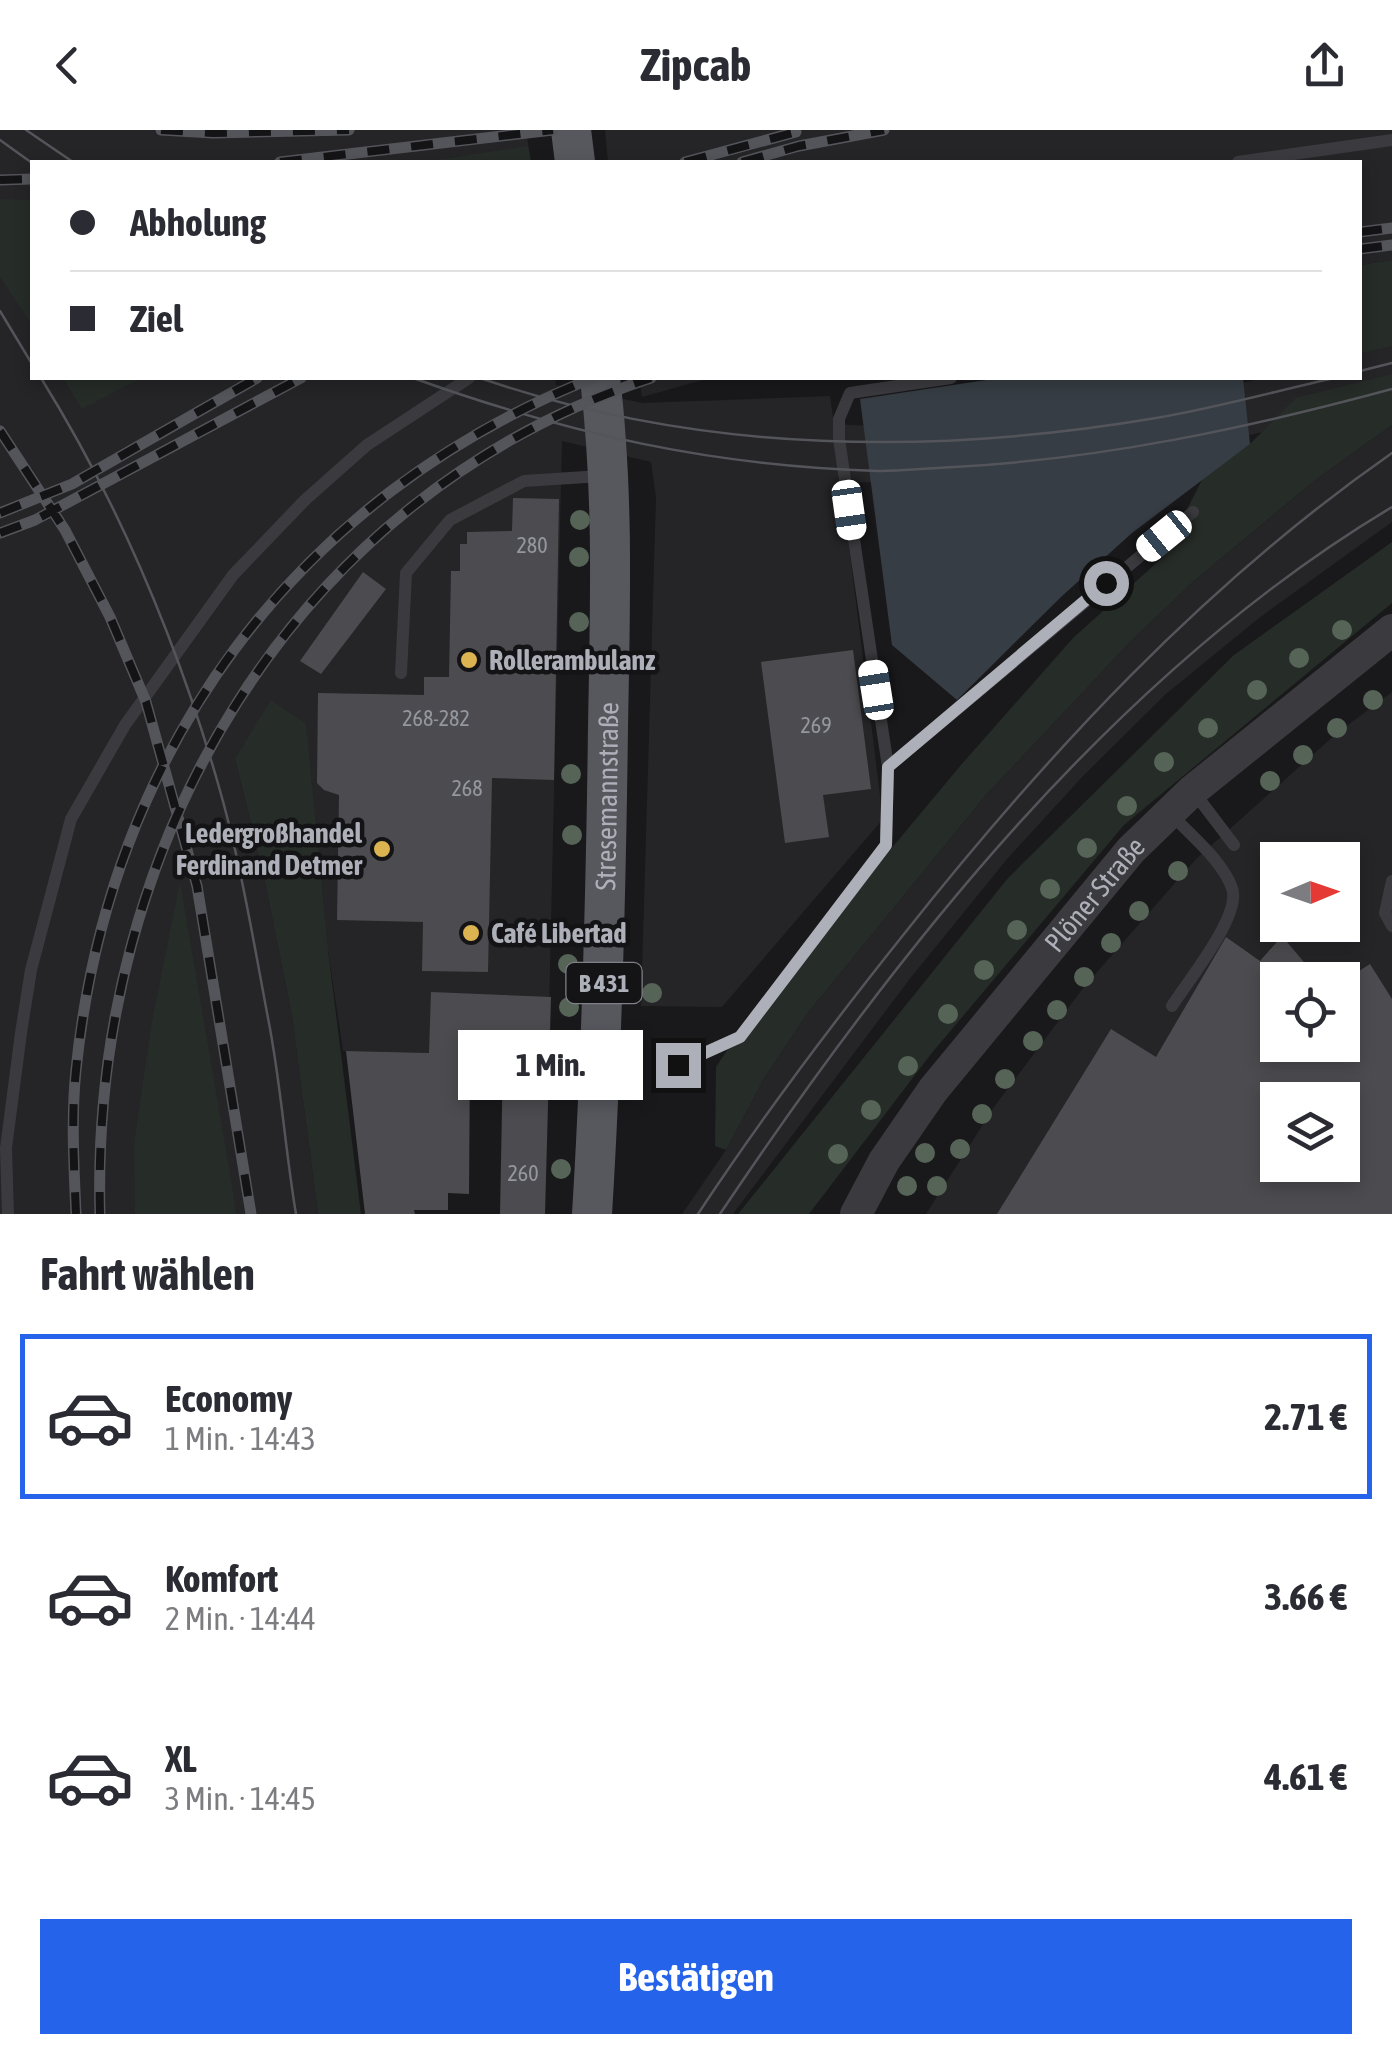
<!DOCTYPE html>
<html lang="de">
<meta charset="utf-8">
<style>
:root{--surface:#fff;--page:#f2f2f3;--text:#2b2b33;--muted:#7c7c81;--line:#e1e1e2;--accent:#2563eb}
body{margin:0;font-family:"Asap Condensed",sans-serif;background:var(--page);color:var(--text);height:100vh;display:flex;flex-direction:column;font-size:38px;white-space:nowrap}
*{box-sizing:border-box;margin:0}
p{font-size:32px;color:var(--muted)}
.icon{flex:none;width:55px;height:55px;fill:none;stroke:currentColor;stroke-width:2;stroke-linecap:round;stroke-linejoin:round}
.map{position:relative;height:1084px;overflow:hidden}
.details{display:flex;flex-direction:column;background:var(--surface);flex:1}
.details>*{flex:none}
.top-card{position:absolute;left:30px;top:30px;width:1332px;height:220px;border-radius:0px;box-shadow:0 5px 15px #0003;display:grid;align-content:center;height:220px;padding:0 40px;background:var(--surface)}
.needle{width:65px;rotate:88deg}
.fabs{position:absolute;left:1260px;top:712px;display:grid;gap:20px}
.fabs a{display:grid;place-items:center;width:100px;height:100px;border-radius:0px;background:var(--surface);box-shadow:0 5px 15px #0003;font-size:50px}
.end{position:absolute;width:45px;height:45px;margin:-22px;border:12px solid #adb0b9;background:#111;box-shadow:0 0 0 5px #111}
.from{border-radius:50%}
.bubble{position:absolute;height:70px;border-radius:0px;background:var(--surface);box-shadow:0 5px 15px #0003;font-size:32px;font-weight:700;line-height:70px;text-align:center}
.car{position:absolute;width:30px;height:60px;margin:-30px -15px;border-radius:12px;box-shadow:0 0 8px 2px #0007;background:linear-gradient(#fff 24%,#345 0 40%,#fff 0 76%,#345 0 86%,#fff 0)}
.top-card b{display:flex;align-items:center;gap:35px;height:95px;font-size:38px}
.top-card b+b{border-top:2px solid var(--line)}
.top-card i{width:25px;height:25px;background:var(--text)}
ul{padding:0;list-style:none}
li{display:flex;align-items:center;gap:30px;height:165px;margin:0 20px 15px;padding:0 20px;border:5px solid transparent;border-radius:0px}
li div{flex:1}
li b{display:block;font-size:38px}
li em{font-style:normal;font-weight:700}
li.selected{border-color:var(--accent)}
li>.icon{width:90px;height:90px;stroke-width:1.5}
h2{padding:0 40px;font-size:45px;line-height:120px}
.cta{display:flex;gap:20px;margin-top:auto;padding:20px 40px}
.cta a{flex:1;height:115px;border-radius:0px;background:var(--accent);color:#fff;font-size:40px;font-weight:700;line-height:115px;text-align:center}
header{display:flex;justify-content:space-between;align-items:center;height:130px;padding:0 40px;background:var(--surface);font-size:45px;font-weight:700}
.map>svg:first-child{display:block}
.built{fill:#252528;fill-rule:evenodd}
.green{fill:#262c27}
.water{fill:#363d44}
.building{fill:#4c4c50;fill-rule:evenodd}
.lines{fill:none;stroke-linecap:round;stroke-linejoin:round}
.service{stroke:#3b3b3f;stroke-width:12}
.tertiary{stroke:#3b3b3f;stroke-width:32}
.primary{stroke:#57585e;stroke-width:40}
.tram{stroke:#54555a;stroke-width:2.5}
.rail-casing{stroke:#54555a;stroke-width:11}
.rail{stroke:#141416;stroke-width:8;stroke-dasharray:22;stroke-linecap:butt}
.tree{fill:#566458}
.route{stroke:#adb0b9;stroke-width:12}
.poi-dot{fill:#dcb351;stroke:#141416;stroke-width:4}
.labels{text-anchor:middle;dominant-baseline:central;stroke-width:9;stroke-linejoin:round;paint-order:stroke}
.number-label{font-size:22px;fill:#95979f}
.shield{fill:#141416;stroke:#7f8188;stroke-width:2.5}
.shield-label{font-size:25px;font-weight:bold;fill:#adb0b9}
.poi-label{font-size:28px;font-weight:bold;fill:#adb0b9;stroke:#141416;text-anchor:start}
.street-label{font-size:28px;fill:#adb0b9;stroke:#141416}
</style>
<header><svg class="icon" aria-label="back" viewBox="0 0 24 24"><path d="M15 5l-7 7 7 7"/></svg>Zipcab<svg class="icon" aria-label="share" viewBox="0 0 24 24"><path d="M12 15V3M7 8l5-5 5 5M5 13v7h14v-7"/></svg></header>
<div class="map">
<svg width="1392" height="1084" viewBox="0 0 1392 1084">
<rect width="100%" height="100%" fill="#19191b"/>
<path class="built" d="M0 0H526L531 32H32V248H555L556 255 643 273 830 266 834 294 886 297 1208 261 1263 248H1360V224L1392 216V271L1166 325 921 353 841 352 883 689 722 877 641 876 656 367 651 332 562 311 548 926 343 921 328 820 235 629 262 738 292 886 318 1084H0Z
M605 0H1392V130L1360 135V32H608Z
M639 248H710L642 267Z
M1392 295V392L1259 488 1166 564 1084 645 1008 728 912 846 733 1084H682L726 1020 765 947 807 884 986 665 1131 511 1195 450 1314 351Z
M1392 562V1084H926L994 977 1084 857 1196 729 1336 604ZM1278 730H1342V795H1278ZM1278 850H1342V915H1278ZM1278 970H1342V1035H1278Z"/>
<path class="green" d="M528 16 531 32H423Z
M0 69 32 70V195L0 147Z
M1392 130V216L1360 224V135Z
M1392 244V295L1314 351 1195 450 1131 511 986 665 807 884 765 947 726 1020 715 1016 716 937 744 895 961 635 1073 508 1162 428 1203 348 1250 314 1296 268Z
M63 248H141L82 279Z
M1392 412V473L1124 695 931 924 809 1084H738L1008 748 1234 525Z
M271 570 306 594 328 820 361 1084H318L292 886 262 738 235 629Z
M180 752 232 1055 236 1084H135L134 1014 151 897Z"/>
<path class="water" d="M1000 248H1243L1250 314 1132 403 1062 466 957 570 892 515 860 269Z"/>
<path class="building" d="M513 368 559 369 554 650 492 648 488 842 422 841 423 792 337 790 339 665 324 660 317 653 318 563 424 565V547H449L451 441H460V414H467V402L512 401Z
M363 442 386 459 321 544 300 531Z
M853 520 871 659 823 665 829 707 785 713 761 532Z
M1282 806 1319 850H1278V915H1342V852L1370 834 1392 869V1084H997L1111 899 1156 927 1226 807 1260 831ZM1278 970H1342V1035H1278Z
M431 862 551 867 545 1084H500L503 925 470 924 469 1064 448 1063V1080H414L415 1084H365L346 921 429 923Z"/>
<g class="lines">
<path class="service" d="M1238 32 1392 10
M401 543 406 443 450 390 524 351 601 346
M888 637 839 309V289L850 263 951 248
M1193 661 1234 715
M1171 684C1191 706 1222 730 1232 758 1242 785 1188 851 1172 876
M1392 751 1385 783 1392 796
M678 935 740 907 886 715 888 637 1193 382
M8 1084 6 1018 21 903 31 840 71 689 125 595 233 445 305 370 367 315 469 248"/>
<path class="tertiary" id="s1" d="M856 1084 884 1031 933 960 1131 720 1192 661 1392 500"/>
<g class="primary">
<path d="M571 0 575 32"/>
<path id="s2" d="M592 1084C602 922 606 760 608 597 610 481 614 364 600 248"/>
</g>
<path class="tram" d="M26 0 73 32
M0 10 32 33
M0 181 32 234
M1360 241 1392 233
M41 248C118 372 176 510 217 650 240 728 253 809 268 888 281 953 285 1019 296 1084
M413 248C569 304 712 336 878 341 903 341 929 338 954 337 1103 329 1248 298 1392 259
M480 248C698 323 931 326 1156 288 1216 278 1276 261 1334 248
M698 1084C762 987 832 894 904 804 1046 625 1203 455 1392 323
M720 1084C897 820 1116 542 1392 377"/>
<defs>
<path id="rail" d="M161 0 213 3 349 0
M280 32 553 0
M685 32 796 2
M742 32 799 16 884 0
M0 50 32 49
M1360 102 1392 98
M1360 119 1392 115
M0 301 65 400 110 487 146 572 197 756 251 1084
M0 383 72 354 257 248
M0 403 35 390 301 248
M76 1084C74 1037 71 987 76 940 108 622 295 366 593 248
M100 1084C90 717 292 366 651 248"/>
</defs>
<use href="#rail" class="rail-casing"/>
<use href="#rail" class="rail"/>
</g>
<g class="tree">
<circle cx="580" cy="390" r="10"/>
<circle cx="579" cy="427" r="10"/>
<circle cx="579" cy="492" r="10"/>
<circle cx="1342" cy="500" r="10"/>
<circle cx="1299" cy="528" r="10"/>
<circle cx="1257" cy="560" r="10"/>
<circle cx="1373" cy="570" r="10"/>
<circle cx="1208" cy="598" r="10"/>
<circle cx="1337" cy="598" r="10"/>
<circle cx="1303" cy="625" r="10"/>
<circle cx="1164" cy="632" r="10"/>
<circle cx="571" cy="644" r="10"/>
<circle cx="1270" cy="651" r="10"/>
<circle cx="1127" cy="676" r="10"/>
<circle cx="572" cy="705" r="10"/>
<circle cx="1087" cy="718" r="10"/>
<circle cx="1178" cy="741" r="10"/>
<circle cx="1050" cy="759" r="10"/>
<circle cx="1139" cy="781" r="10"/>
<circle cx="1017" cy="800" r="10"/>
<circle cx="1111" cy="813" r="10"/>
<circle cx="568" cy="834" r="10"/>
<circle cx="984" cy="840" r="10"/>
<circle cx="1084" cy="847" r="10"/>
<circle cx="652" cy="863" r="10"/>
<circle cx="569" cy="877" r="10"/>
<circle cx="1057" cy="880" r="10"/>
<circle cx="948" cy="884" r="10"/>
<circle cx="1033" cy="911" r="10"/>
<circle cx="908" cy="936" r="10"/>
<circle cx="1005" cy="949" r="10"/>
<circle cx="871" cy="980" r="10"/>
<circle cx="982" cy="984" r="10"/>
<circle cx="960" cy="1019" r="10"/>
<circle cx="925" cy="1023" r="10"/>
<circle cx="838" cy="1024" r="10"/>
<circle cx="561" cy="1039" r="10"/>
<circle cx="907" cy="1056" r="10"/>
<circle cx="937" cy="1056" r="10"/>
</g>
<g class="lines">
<path class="route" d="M678 935 740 907 886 715 888 637 1106 453"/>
</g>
<g class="poi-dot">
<circle cx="469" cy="530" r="10"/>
<circle cx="382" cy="719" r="10"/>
<circle cx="471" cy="803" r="10"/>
</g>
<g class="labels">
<g class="number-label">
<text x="532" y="415">280</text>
<text x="436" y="588">268-282</text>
<text x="816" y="595">269</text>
<text x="467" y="658">268</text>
<text x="523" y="1043">260</text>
</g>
<rect class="shield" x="566.5" y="833" width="75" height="40" rx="8"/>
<g class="shield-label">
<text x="604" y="853">B 431</text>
</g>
<g class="poi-label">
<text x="489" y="530">Rollerambulanz</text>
<text x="362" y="703" text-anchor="end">Ledergroßhandel<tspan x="362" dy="32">Ferdinand Detmer</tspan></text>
<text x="491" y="803">Café Libertad</text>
</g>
<g class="street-label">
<text stroke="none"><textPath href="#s2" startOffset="418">Stresemannstraße</textPath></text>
<text stroke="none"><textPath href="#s1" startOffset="400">Plöner Straße</textPath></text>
</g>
</g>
</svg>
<div class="fabs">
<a><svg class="needle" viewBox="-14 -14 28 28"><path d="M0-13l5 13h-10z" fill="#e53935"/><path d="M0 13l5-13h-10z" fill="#7c7c81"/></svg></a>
<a><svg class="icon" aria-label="locate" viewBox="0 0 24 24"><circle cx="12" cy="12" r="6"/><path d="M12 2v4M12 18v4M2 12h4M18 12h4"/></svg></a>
<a><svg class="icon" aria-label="layers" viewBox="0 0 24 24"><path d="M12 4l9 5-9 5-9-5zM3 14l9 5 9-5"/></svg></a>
</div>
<i class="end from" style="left:1106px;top:453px"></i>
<i class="end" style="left:678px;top:935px"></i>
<div class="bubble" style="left:458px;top:900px;width:185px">1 Min.</div>
<i class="car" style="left:849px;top:380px;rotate:172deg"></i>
<i class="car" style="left:1164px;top:406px;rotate:231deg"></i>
<i class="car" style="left:876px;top:560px;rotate:351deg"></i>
<div class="top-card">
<b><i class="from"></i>Abholung</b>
<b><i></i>Ziel</b>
</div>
</div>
<section class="details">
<h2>Fahrt wählen</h2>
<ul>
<li class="selected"><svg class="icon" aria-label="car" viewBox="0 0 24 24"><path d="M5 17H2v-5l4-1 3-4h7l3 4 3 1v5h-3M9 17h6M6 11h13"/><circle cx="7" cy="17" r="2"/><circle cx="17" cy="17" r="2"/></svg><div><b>Economy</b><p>1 Min. · 14:43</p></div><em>2.71 €</em></li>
<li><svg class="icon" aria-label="car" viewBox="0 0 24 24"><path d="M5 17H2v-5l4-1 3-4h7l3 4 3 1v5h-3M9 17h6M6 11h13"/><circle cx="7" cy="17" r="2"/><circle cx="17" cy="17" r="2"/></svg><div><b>Komfort</b><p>2 Min. · 14:44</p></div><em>3.66 €</em></li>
<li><svg class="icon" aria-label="car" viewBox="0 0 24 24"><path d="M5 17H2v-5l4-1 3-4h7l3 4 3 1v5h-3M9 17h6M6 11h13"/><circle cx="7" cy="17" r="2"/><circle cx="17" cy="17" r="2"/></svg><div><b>XL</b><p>3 Min. · 14:45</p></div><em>4.61 €</em></li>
</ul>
<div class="cta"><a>Bestätigen</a></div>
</section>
